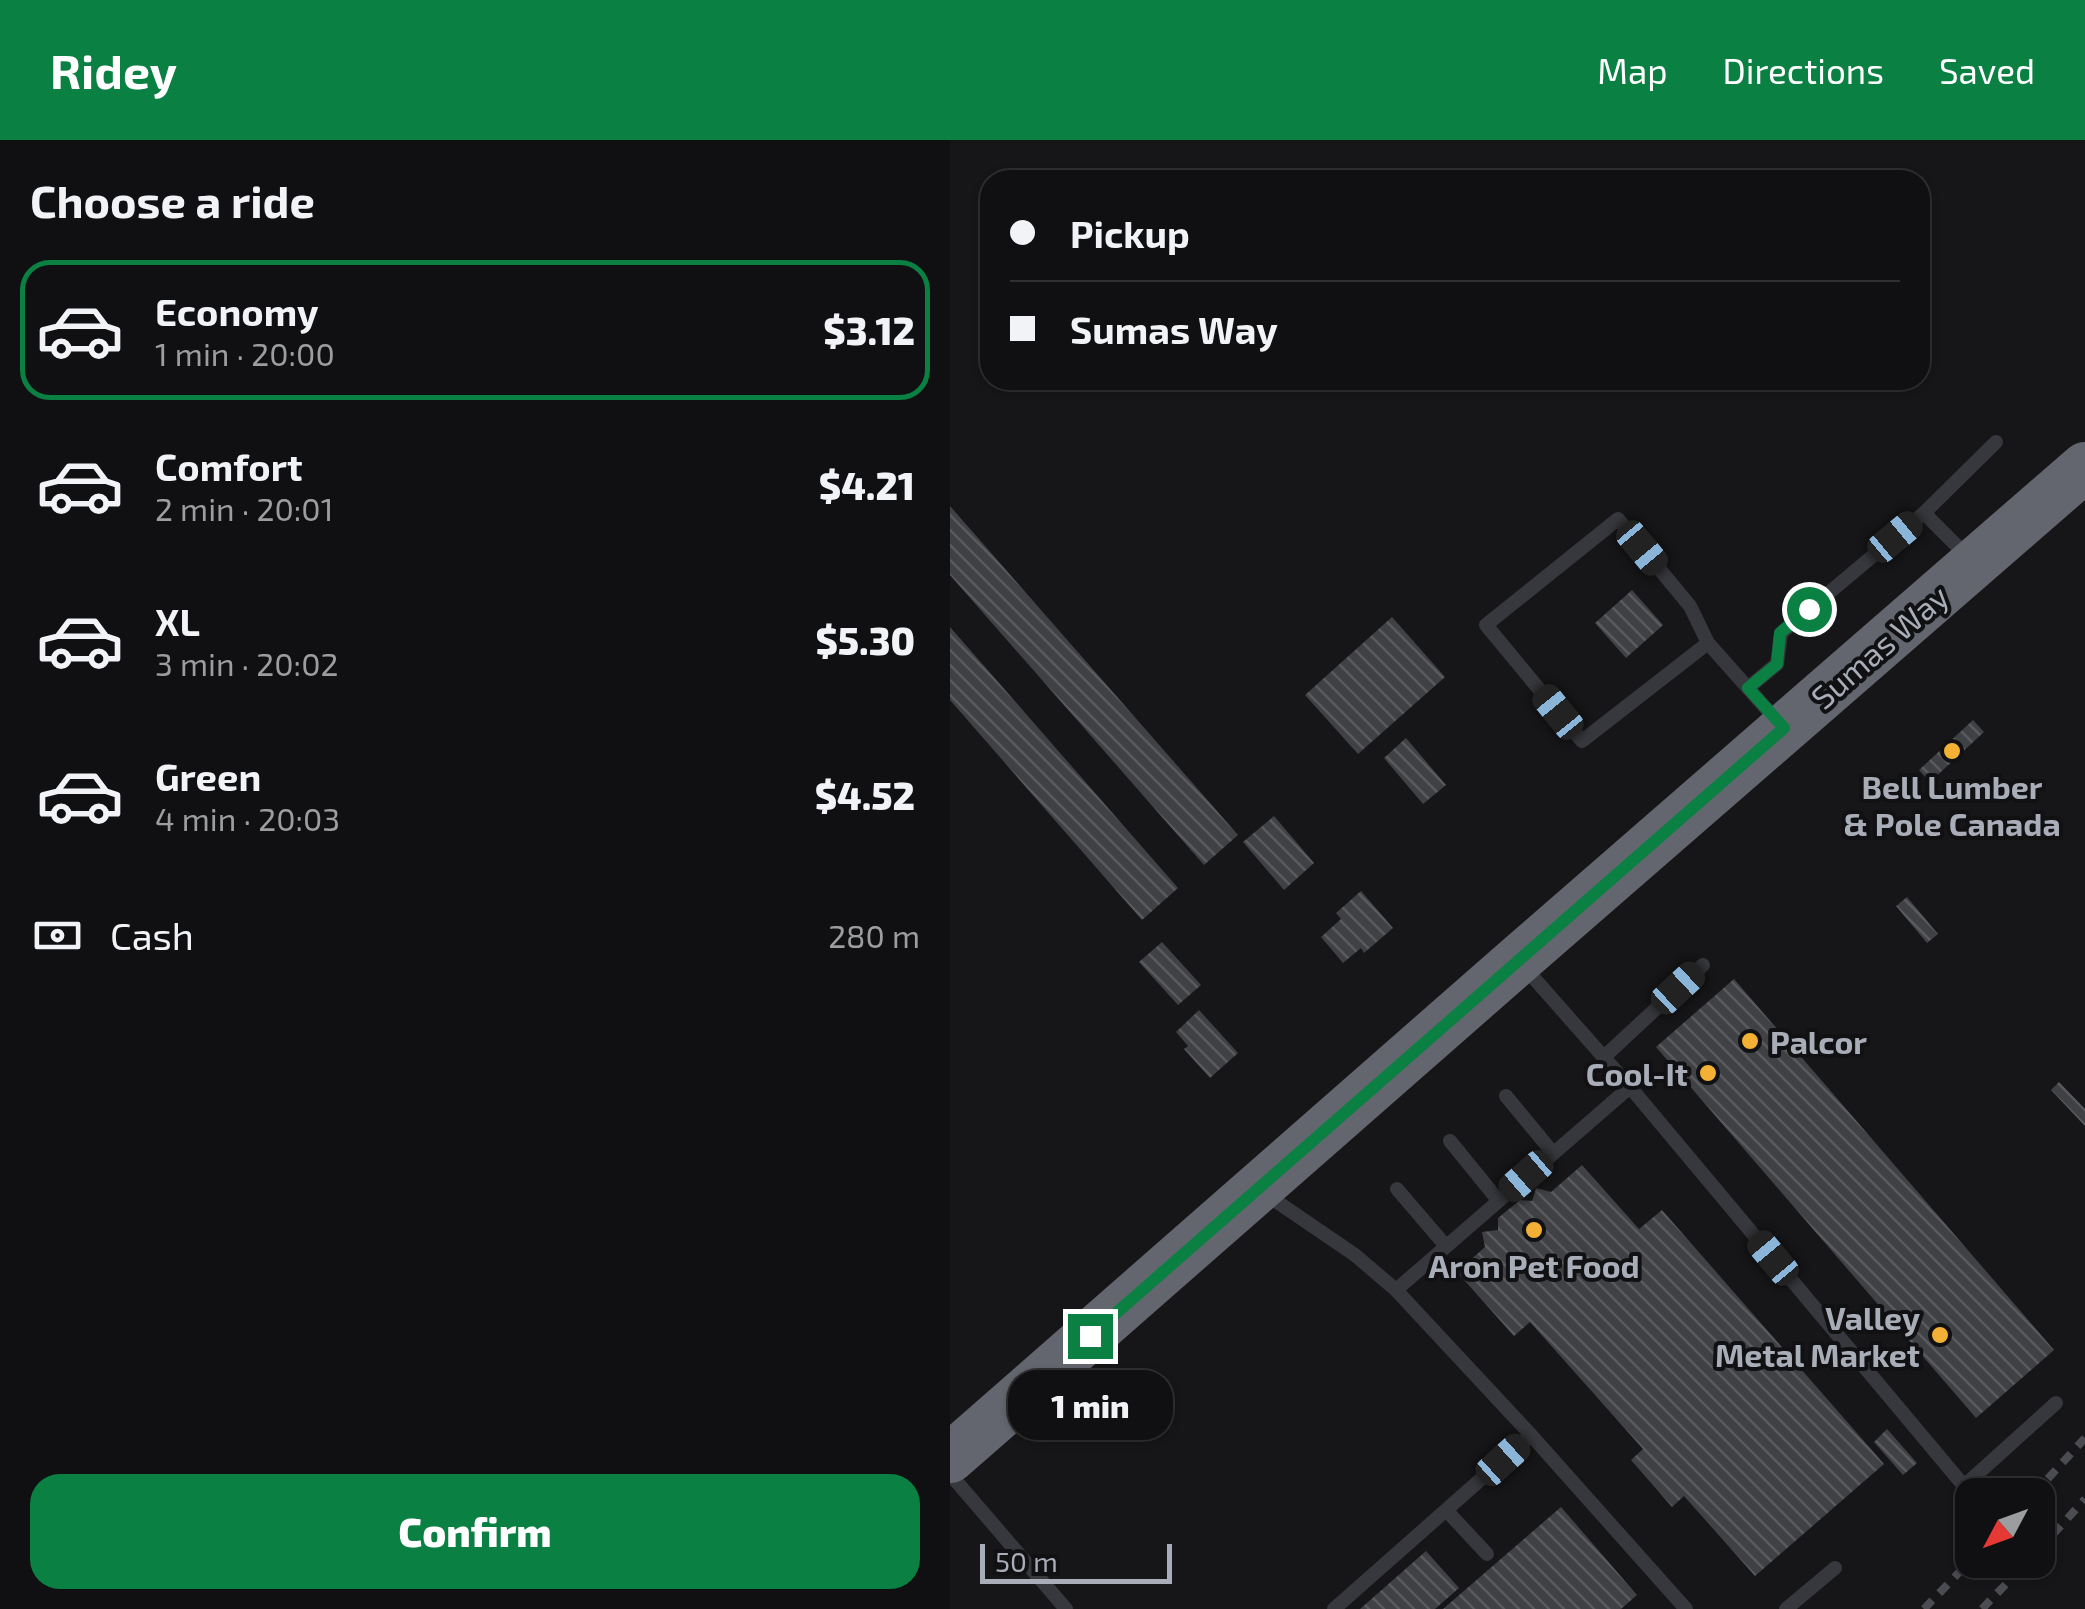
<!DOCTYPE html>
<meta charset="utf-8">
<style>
:root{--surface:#101012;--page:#1e1e20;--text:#f1f3f6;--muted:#9c9d9f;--line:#303032;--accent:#0b8043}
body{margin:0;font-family:"Exo 2",sans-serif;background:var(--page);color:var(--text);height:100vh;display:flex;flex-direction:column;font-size:38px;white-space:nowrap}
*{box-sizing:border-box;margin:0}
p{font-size:32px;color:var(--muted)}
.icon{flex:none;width:55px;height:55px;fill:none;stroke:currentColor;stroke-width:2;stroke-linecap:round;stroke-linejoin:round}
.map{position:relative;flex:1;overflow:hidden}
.drawer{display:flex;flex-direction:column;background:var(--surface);width:950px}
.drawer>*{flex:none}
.hud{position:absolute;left:30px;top:30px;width:950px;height:220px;border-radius:30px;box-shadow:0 2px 8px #0004,0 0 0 2px var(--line);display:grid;align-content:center;height:220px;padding:0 30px;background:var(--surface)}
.needle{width:65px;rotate:229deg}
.buttons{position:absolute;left:1005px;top:1338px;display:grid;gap:20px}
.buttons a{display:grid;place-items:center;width:100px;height:100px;border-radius:20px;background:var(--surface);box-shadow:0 2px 8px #0004,0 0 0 2px var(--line);font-size:50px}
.scale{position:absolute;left:30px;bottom:25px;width:192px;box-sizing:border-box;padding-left:10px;border:5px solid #a8adb8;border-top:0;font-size:28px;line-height:35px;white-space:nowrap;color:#a8adb8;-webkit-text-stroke:8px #111113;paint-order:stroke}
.end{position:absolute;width:45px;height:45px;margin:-22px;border:12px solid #0b8043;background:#fff;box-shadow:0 0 0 5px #fff}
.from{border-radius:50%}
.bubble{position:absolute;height:70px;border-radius:30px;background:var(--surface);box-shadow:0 2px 8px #0004,0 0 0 2px var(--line);font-size:32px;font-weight:800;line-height:70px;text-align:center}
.car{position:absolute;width:30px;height:60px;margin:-30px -15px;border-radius:12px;box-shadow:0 0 8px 2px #0007;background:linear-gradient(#222 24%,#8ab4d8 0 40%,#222 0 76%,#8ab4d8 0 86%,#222 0)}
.hud b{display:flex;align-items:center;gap:35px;height:95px;font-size:38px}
.hud b+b{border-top:2px solid var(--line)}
.hud i{width:25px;height:25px;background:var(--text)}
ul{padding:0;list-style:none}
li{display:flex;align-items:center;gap:30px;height:140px;margin:0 20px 15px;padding:0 10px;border:5px solid transparent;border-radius:30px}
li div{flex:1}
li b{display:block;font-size:38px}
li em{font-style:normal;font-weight:800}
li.on{border-color:var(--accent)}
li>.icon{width:90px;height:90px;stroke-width:1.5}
h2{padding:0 30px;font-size:45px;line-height:120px}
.pay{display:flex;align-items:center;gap:25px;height:110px;padding:0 30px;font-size:38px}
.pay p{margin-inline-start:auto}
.button{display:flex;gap:20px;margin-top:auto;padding:20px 30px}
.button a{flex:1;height:115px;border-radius:30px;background:var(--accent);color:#fff;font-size:40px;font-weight:800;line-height:115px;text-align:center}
header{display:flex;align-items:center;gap:60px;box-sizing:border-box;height:140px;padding:0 50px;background:var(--accent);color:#fff}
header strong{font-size:48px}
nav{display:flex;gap:55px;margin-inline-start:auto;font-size:35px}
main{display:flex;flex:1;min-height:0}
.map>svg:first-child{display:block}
.building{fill:url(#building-back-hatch)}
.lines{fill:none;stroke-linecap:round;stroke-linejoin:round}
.lane{stroke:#37383d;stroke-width:14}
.highway{stroke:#63666e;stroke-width:50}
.rail{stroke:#4a4c52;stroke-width:8;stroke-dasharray:12 10;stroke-linecap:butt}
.route{stroke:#0b8043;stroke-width:12}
.poi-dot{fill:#f2b134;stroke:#111113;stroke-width:4}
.labels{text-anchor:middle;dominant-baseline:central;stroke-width:8;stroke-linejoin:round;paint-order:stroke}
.street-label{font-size:32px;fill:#a8adb8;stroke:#111113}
.poi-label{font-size:32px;font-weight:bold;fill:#a8adb8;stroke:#111113}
</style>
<header>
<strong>Ridey</strong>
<nav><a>Map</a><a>Directions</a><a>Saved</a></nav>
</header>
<main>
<section class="drawer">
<h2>Choose a ride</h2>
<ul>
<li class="on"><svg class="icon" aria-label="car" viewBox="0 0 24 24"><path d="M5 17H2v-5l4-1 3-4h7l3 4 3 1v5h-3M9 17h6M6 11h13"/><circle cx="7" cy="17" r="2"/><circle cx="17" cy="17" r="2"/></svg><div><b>Economy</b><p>1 min · 20:00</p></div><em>$3.12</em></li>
<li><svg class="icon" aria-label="car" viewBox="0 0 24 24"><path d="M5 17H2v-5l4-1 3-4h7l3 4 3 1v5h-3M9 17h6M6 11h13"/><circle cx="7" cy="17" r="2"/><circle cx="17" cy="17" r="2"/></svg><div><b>Comfort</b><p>2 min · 20:01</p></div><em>$4.21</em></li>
<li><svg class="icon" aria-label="car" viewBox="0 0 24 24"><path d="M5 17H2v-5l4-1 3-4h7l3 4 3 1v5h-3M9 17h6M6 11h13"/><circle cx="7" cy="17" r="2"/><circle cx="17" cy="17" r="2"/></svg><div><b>XL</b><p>3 min · 20:02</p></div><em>$5.30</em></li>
<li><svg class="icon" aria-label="car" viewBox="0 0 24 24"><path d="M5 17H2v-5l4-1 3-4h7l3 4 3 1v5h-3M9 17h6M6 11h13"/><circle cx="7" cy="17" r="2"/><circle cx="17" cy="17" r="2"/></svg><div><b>Green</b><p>4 min · 20:03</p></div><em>$4.52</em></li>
</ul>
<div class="pay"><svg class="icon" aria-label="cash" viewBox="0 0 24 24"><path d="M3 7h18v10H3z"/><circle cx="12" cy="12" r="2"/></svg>Cash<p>280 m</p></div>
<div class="button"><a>Confirm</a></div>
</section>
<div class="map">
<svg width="1135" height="1469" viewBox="0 0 1135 1469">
<defs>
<pattern id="building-back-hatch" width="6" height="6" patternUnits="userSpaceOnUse" patternTransform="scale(2.5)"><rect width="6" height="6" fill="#404145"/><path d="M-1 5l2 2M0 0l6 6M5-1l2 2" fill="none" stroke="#595a5e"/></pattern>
</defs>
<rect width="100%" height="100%" fill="#161618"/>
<path class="building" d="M0 366 288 695 254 725 0 435Z
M682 450 713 485 676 518 645 483Z
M442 477 495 537 408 614 355 555Z
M0 487 228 748 192 780 0 560Z
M1023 580 1034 592 980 642 969 630Z
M456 598 496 645 473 664 434 618Z
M324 676 364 723 334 750 293 702Z
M411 751 443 788 414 813 411 808 393 823 371 797 391 779 386 773Z
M957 757 988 794 977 803 946 766Z
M212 802 251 845 228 865 189 822Z
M784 839 1104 1210 1026 1278 706 907Z
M249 870 288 913 260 938 234 909 238 906 226 892Z
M1109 942 1135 969V986L1101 950Z
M632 1025 689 1089 712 1070 934 1324 805 1436 734 1356 722 1367 681 1320 693 1309 580 1182 564 1196 507 1132 535 1107 532 1092 548 1090V1078L570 1060 582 1061 586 1048 601 1052Z
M937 1289 967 1323 953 1335 924 1302Z
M611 1367 687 1455 671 1469H493Z
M476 1411 509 1448 485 1469H410Z"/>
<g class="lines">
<path class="lane" d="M974 373 1020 419
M758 503 632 601 536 485 668 379 740 466 758 503 830 584
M798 548 827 524 831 493 974 373 1046 302
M575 828 680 947 1014 1346 1106 1263
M654 917 753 825
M556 956 603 1013
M500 1001 548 1060
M447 1049 495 1105
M314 1053 405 1115 446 1150 680 947
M446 1150 581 1295 736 1469
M0 1334 116 1469
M496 1370 537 1414
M384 1469 581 1295
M836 1469 885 1428"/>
<path class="highway" d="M0 1318 568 820 1135 327"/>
<path class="rail" d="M1083 1355 1135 1298
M1088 1411 1135 1359
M974 1469 1022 1419
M1032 1469 1079 1420"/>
</g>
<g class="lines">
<path class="route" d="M140 1196 834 588 798 548 827 524 830 493 859 469"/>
</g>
<g class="poi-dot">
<circle cx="1002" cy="611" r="10"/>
<circle cx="800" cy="901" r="10"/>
<circle cx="758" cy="933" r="10"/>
<circle cx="584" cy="1090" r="10"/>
<circle cx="990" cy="1195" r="10"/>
</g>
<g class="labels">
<g class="street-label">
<text transform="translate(929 506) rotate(-41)">Sumas Way</text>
</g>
<g class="poi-label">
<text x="1002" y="646">Bell Lumber<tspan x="1002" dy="37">&amp; Pole Canada</tspan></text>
<text x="820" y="901" text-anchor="start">Palcor</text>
<text x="738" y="933" text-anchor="end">Cool-It</text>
<text x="584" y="1125">Aron Pet Food</text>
<text x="970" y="1177" text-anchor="end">Valley<tspan x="970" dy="37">Metal Market</tspan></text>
</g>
</g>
</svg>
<div class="buttons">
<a><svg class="needle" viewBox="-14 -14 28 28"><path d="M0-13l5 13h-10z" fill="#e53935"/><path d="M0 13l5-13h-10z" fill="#9c9d9f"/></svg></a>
</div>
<div class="scale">50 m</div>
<i class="end from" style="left:859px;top:469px"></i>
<i class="end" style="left:140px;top:1196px"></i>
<div class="bubble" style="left:58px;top:1230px;width:165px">1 min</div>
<i class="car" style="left:945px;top:397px;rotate:50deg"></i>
<i class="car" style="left:692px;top:408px;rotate:140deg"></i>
<i class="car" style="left:608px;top:572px;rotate:321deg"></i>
<i class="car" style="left:728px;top:848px;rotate:47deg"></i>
<i class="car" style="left:576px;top:1036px;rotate:229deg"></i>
<i class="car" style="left:823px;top:1118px;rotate:320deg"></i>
<i class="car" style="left:553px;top:1320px;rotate:48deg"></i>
<div class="hud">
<b><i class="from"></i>Pickup</b>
<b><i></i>Sumas Way</b>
</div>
</div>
</main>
